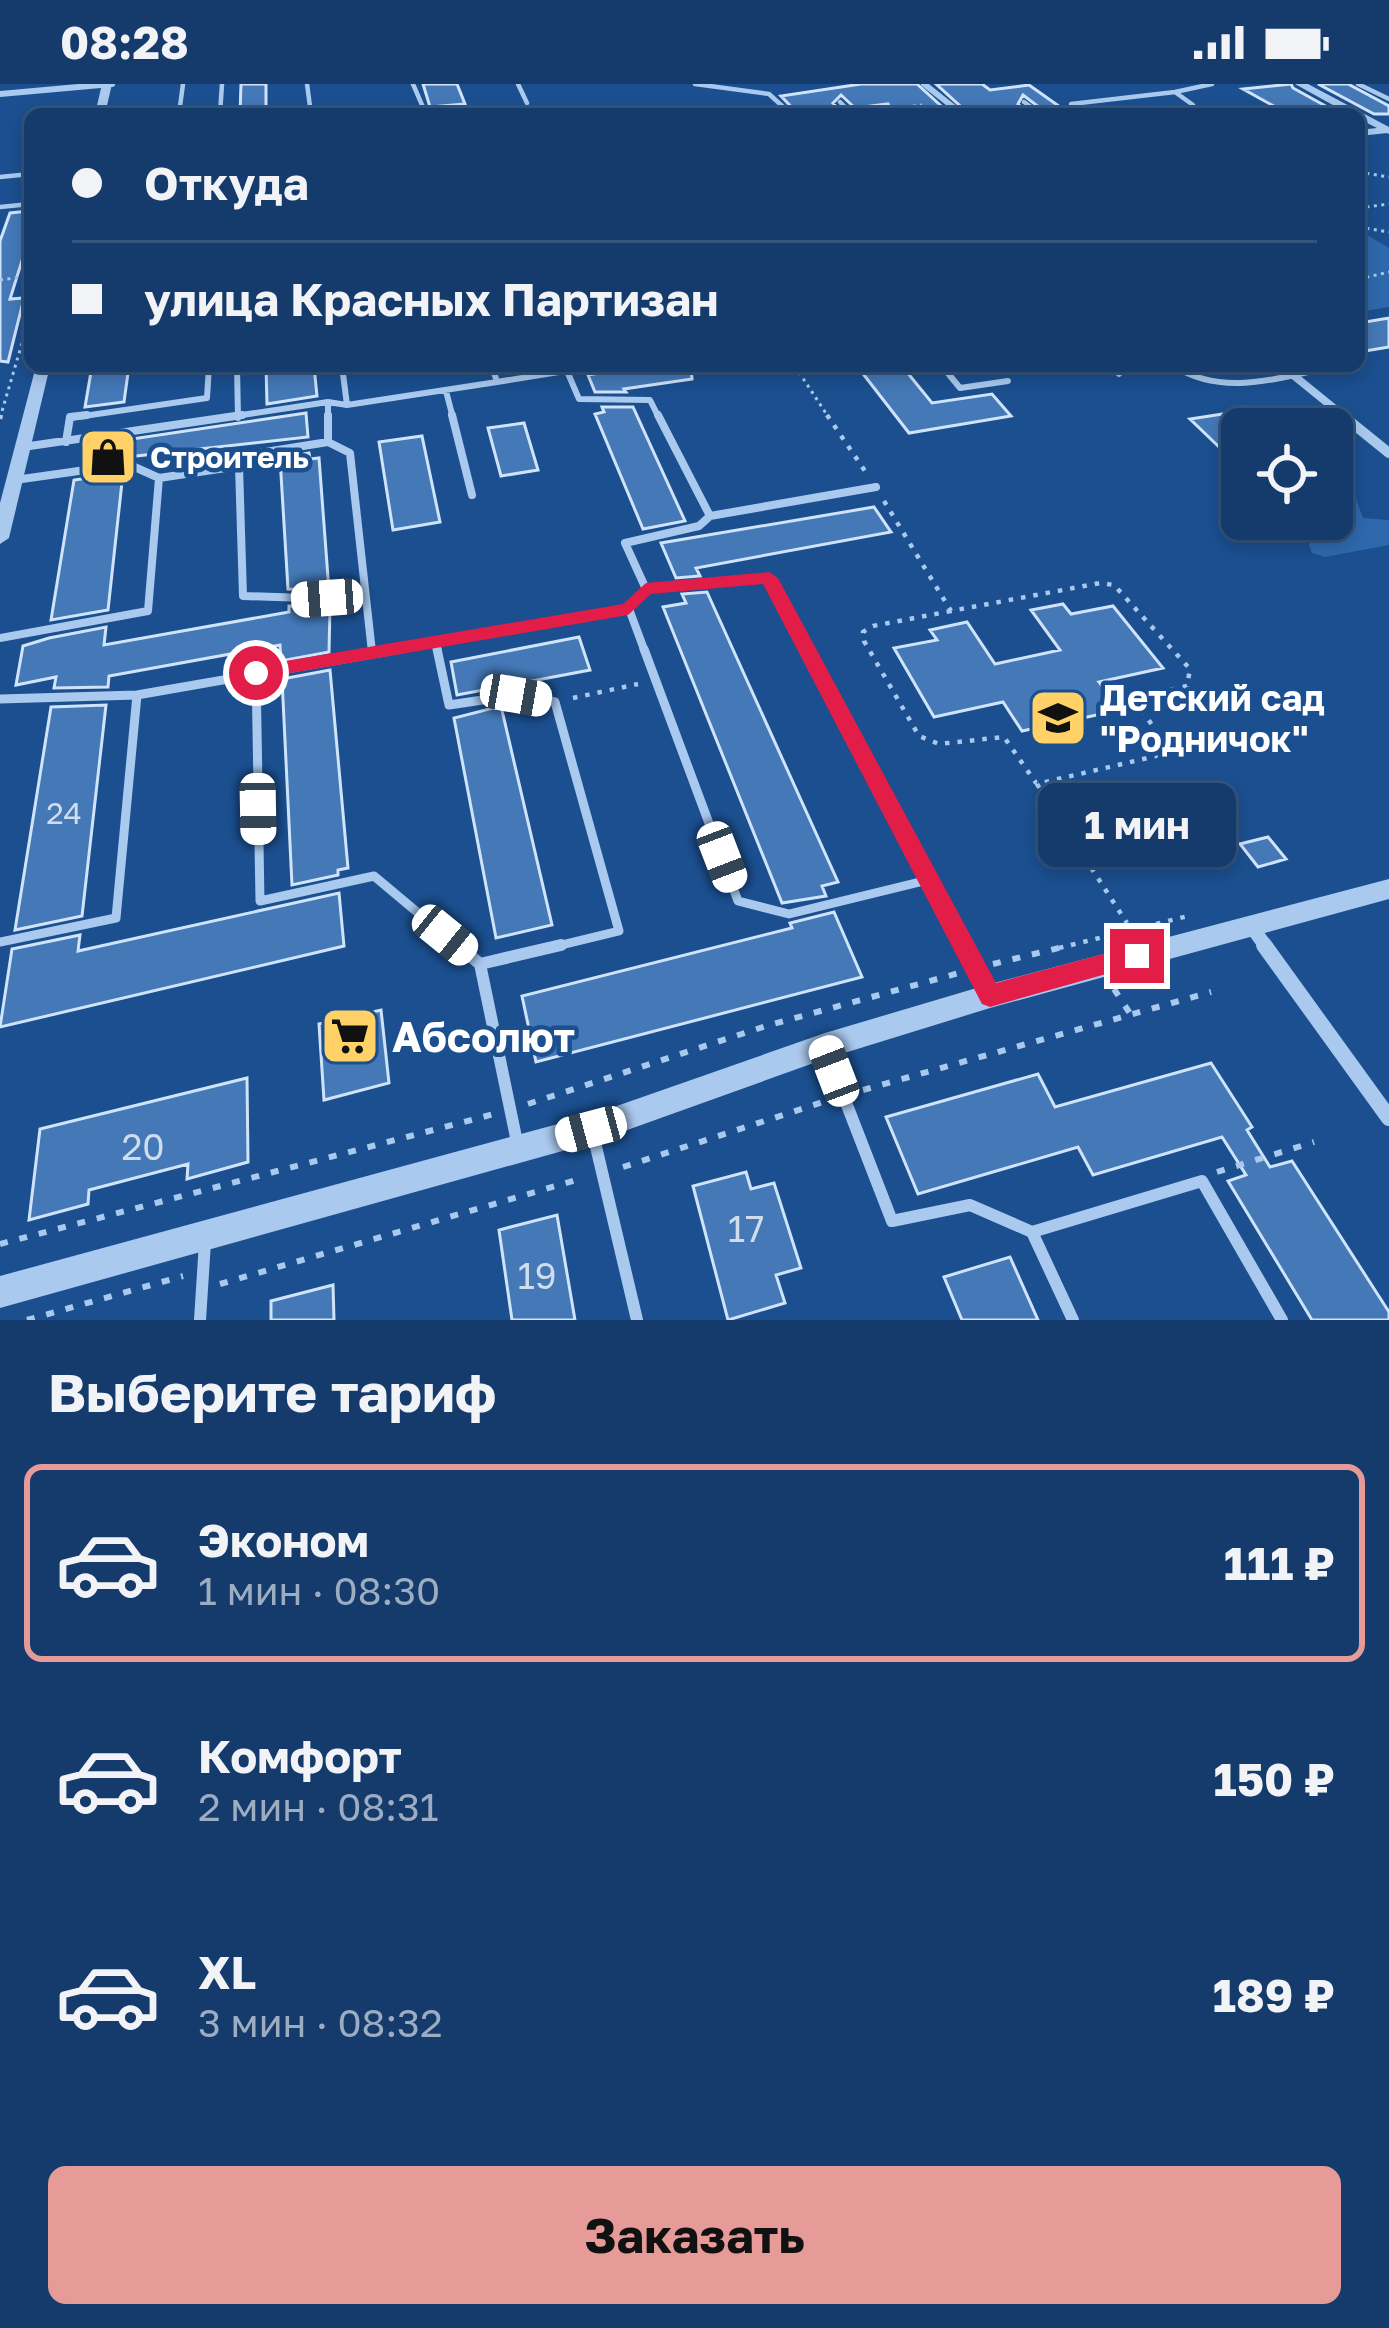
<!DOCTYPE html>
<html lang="ru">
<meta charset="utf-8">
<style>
:root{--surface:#143b6b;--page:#214673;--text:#f1f3f6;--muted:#9dadc1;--line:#33557e;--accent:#e69b98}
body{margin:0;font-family:"Golos Text",sans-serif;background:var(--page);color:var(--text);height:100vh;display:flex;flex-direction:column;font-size:45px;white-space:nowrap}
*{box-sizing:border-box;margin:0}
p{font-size:39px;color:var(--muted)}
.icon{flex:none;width:66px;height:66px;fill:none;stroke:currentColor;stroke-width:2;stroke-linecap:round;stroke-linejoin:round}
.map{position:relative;height:1236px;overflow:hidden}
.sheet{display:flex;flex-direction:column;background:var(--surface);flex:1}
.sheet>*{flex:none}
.top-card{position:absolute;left:24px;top:24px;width:1341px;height:264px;border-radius:18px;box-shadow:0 6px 18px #0003,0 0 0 3px var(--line);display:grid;align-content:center;height:264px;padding:0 48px;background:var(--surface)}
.fabs{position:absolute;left:1221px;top:324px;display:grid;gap:24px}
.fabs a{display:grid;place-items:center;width:132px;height:132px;border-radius:18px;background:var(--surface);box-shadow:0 6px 18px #0003,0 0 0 3px var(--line);font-size:60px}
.end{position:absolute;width:54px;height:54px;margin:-27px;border:15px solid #e11d48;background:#fff;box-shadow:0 0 0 6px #fff}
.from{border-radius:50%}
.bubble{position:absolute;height:84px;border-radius:18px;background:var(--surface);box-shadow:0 6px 18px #0003,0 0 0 3px var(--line);font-size:39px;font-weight:700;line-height:84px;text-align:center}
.car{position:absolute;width:36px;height:72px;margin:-36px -18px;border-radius:15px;box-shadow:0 0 9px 3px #0007;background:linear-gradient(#fff 24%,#345 0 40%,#fff 0 76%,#345 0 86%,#fff 0)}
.top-card b{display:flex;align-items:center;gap:42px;height:114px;font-size:45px}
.top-card b+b{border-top:3px solid var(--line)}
.top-card i{width:30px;height:30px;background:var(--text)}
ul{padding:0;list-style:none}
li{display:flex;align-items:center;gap:36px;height:198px;margin:0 24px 18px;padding:0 24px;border:6px solid transparent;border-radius:18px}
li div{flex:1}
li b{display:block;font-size:45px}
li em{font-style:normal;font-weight:700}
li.current{border-color:var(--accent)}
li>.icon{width:108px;height:108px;stroke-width:1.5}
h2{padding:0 48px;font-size:54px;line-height:144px}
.action{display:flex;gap:24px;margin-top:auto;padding:24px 48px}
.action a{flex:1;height:138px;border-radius:18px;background:var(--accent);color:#111;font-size:48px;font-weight:700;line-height:138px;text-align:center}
.status{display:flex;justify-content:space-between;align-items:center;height:84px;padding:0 60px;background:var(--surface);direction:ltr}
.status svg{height:33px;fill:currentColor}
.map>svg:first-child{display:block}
.green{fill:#2e69ad}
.building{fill:#4478b7;stroke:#cfe3fa;stroke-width:3}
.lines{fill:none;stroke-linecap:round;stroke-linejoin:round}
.path-far2{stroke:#a9c9ee;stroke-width:3;stroke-dasharray:3 4.5;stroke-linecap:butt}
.path-far1{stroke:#a9c9ee;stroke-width:4.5;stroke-dasharray:4.5 8;stroke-linecap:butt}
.path{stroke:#a9c9ee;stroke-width:6;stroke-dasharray:8 12;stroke-linecap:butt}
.service-far4{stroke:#a9c9ee;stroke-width:4.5}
.service-far3{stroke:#a9c9ee;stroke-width:6}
.service-far2{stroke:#a9c9ee;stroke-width:8}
.service-far1{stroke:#a9c9ee;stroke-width:9}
.service{stroke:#a9c9ee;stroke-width:12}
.minor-far4{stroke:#a9c9ee;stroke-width:6}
.minor-far3{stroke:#a9c9ee;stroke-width:8}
.minor-far2{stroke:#a9c9ee;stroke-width:10}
.minor-far1{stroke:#a9c9ee;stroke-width:14}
.minor{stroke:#a9c9ee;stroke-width:16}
.tertiary{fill:#a9c9ee;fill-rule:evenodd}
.route{fill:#e11d48}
.labels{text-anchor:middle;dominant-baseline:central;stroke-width:9;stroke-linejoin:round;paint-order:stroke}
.far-poi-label{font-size:30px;font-weight:bold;fill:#fff;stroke:#1b4f8f;text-anchor:start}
.number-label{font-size:30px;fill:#d0dded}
.poi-label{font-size:36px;font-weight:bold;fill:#fff;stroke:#1b4f8f;text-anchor:start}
.near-number-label{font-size:36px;fill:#d0dded}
.near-poi-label{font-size:42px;font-weight:bold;fill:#fff;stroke:#1b4f8f;text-anchor:start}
</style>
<div class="status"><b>08:28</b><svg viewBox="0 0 49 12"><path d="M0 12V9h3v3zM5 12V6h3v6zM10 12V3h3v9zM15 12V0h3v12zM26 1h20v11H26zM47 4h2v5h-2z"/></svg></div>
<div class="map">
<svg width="1389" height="1236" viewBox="0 0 1389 1236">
<rect width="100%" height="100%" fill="#1b4f8f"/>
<path class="green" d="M1359 146 1389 164V223L1359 228Z
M1332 415H1356L1363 434 1389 436V461L1325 473 1312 469 1309 461 1316 451 1292 435H1332Z"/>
<path class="building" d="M241 0H266V30H240Z
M423 0H457L465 20 430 23Z
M861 0H917L950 30H892L888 20 855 24 841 11 833 19 842 30H798L781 12Z
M936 0H982L990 6 1029 1 1070 30H1048L1023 11 1018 20 1029 30H969Z
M1291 0 1293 4 1340 30H1288L1243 5Z
M1318 0H1348L1389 22V30H1374Z
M30 127V151L10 215 24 214 8 278 0 277V157L10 129Z
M1389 234V263L1359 268V239Z
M92 282H129L124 318 85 323Z
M266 282H314L317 312 267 320Z
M639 282H691L692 295 624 305 626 308H595L588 291Z
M857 282H902L932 319 992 310 1011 332 909 349Z
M602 323H633L685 437 643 445 595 330 604 328Z
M1242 327V385L1190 335Z
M306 329 308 353 82 378 85 362Z
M524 339 538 386 501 392 488 344Z
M422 352 440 438 393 446 379 358Z
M309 369 310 375 319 374 329 507 288 505 280 374Z
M123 389 108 526 51 536 74 396Z
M874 423 891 448 696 484 700 492 676 494 661 459Z
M707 508 838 798 822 802 826 812 782 819 663 523 686 519 682 510Z
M1063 520 1071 530 1113 522 1163 584 1099 598 1120 626 1022 647 1003 618 934 633 894 564 937 556 930 546 967 538 995 580 1060 566 1031 526Z
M289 522 330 523 329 568 281 577 280 561 109 592 108 603 54 604 56 593 16 601 23 562 49 554 106 543 104 561 289 528Z
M579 553 590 586 457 611 451 578Z
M330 586 348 784 338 786V791L292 801 282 595Z
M106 621 82 832 15 846 51 623Z
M501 622 552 841 496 854 454 634Z
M1268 753 1286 775 1258 783 1240 760Z
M339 809 344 862 0 943 12 865 80 851 78 867Z
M834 828 862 893 536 978 522 912 792 844 790 839Z
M381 926 389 999 324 1016 319 940Z
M1211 979 1252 1043 1247 1046 1270 1083 1292 1077 1389 1228V1236H1312L1228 1097 1246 1091 1222 1053 1093 1091 1078 1063 918 1110 886 1033 1038 990 1055 1023Z
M247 994 248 1078 187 1095 188 1080 89 1106 88 1120 29 1136 40 1045Z
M746 1088 751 1105 774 1099 801 1184 776 1191 785 1219 728 1236 693 1102Z
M557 1131 575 1236H512L499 1146Z
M1010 1173 1038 1236H962L944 1193Z
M333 1201 334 1236H271V1217Z"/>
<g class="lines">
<path class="path-far2" d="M898 24 922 21
M1359 88 1389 93
M1359 124 1389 120
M1359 143 1389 148
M1359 195 1389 188
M0 196 30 192
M795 282 829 334
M0 334 30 232"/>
<path class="path-far1" d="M827 331 865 387
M0 335 1 331
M884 417 951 527 1100 499 1114 501 1190 585 1187 602 1144 612 1137 619 1161 654 1156 672 1037 700 1127 839
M951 527 873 542 863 548 864 557 919 652 939 660 1004 653 1036 699
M573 614 638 600
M1059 864 1192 831"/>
<path class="path" d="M993 880 1071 861
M1114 905 1131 931
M863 1006 1211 908
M528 1020 766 942 959 889
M623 1083 823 1018
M1217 1088 1314 1058
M0 1160 494 1030
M220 1200 583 1094
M27 1236 183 1192"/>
<path class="service-far4" d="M307 0 311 30
M413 0 425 28
M518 0 527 19
M695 0 769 10 791 30
M1358 0 1389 15
M1175 8 1212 0
M840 18 852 30
M1024 18 1041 30
M1071 20 1175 8 1193 21 1188 30
M179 30 183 0
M220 30 222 0
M857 30 886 27
M1163 30 1185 28
M1249 30 1269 28
M0 93 30 90
M0 123 30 120"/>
<path class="service-far3" d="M237 282 238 334
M342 282 347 321 497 298 492 282
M942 282 960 304 1008 297
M1111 282 1119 290
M1174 282C1224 314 1281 293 1335 282
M567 287 579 315 650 316 659 334
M497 298 596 282
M446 307 453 334
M70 334 207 314 209 282
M222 334 328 318
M328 334V318L347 321"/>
<path class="service-far2" d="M452 331 472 411
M658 331 710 432 876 403
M66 358 70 333 87 331
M328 358 350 369 372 568
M23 363 242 331
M239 382 259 369 328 358V331
M15 396 128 380 159 394 239 382 243 512 364 516
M646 505 625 459 699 442 710 432
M629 525 645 568
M0 554 148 527 159 394
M436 559 438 568
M384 568 629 525 646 505 769 494 808 568"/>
<path class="service-far1" d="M437 565 449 621 516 611 555 618 619 847 549 864
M644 565 738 817 789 830 928 796
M806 565 964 864
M256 588 260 817 374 792 460 864
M0 615 137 611 401 565
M0 858 116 834 137 611"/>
<path class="service" d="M457 861 480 880
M963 861 990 912
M826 967 892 1137 970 1121 1032 1148
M593 1050 637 1236
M517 1058 480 880 561 861
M200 1236 205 1158
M1073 1236 1032 1148 1202 1097 1282 1236"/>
<path class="minor-far4" d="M924 0 962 30
M0 10 112 0
M1359 49 1387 46"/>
<path class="minor-far3" d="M1282 282 1346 334"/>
<path class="minor-far2" d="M1342 331 1389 369"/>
<path class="minor-far1" d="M1251 842 1267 864"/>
<path class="minor" d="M1264 861 1389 1034"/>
<path class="tertiary" d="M102 0H112L105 30H95Z
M1295 0H1308L1389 43V50L1359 35V30H1349Z
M36 282H50L9 454 0 460V419Z
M1389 795V815L990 924 825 975 591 1059 0 1224V1192L591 1031 825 949 990 900Z"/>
</g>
<path class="route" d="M769 488 778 494 996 899 1137 861 1145 864V879L990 923 982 920 763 500 651 510 628 531 256 595 247 589 256 582 623 520 646 499Z"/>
<defs>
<symbol id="shop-square" viewBox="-11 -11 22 22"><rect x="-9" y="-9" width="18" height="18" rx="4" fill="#ffd166" stroke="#1b4f8f"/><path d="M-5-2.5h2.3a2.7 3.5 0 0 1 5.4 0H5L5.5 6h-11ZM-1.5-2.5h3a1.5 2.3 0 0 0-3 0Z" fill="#111"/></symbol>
<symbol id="school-square" viewBox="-11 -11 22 22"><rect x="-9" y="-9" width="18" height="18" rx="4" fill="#ffd166" stroke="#1b4f8f"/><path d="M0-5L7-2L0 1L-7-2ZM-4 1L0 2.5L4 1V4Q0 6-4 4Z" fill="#111"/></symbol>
<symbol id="supermarket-square" viewBox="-11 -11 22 22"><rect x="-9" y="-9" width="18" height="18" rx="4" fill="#ffd166" stroke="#1b4f8f"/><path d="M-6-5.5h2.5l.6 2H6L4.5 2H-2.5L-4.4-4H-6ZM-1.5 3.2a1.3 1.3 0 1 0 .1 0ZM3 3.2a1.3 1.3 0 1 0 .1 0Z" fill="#111"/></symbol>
</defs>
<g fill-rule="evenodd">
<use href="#shop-square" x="75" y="340" width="66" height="66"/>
<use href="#school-square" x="1025" y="601" width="66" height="66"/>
<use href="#supermarket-square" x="317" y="919" width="66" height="66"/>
</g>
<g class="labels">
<g class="far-poi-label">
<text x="150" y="373">Строитель</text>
</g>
<g class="number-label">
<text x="64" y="729">24</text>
</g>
<g class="poi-label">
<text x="1100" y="613">Детский сад<tspan x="1100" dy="41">"Родничок"</tspan></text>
</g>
<g class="near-number-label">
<text x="143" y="1062">20</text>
<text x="746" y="1144">17</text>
<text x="537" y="1191">19</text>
</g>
<g class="near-poi-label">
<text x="392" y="952">Абсолют</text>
</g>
</g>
</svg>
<div class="fabs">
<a><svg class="icon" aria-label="locate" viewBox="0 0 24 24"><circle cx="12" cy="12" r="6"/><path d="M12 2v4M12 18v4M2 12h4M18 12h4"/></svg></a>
</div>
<i class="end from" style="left:256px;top:589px"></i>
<i class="end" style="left:1137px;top:872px"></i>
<div class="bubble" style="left:1038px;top:699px;width:198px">1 мин</div>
<i class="car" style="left:327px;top:514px;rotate:266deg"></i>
<i class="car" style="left:516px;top:611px;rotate:100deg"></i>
<i class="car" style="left:258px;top:725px;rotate:179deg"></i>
<i class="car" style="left:722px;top:773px;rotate:159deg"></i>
<i class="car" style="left:445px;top:851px;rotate:129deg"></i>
<i class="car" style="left:834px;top:987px;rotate:339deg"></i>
<i class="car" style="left:591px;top:1045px;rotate:255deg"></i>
<div class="top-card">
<b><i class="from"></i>Откуда</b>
<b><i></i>улица Красных Партизан</b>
</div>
</div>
<section class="sheet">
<h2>Выберите тариф</h2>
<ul>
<li class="current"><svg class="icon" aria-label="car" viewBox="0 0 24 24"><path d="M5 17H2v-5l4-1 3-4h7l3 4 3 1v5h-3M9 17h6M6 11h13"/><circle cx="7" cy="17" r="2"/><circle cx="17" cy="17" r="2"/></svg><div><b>Эконом</b><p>1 мин · 08:30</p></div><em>111 ₽</em></li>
<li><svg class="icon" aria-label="car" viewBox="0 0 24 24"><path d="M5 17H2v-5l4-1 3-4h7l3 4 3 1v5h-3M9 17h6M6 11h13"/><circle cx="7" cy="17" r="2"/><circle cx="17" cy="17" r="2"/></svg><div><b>Комфорт</b><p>2 мин · 08:31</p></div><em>150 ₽</em></li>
<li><svg class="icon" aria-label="car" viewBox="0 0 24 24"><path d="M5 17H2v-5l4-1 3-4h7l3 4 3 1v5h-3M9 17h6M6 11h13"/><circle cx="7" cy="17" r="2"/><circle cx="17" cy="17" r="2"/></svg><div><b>XL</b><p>3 мин · 08:32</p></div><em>189 ₽</em></li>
</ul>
<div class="action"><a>Заказать</a></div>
</section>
